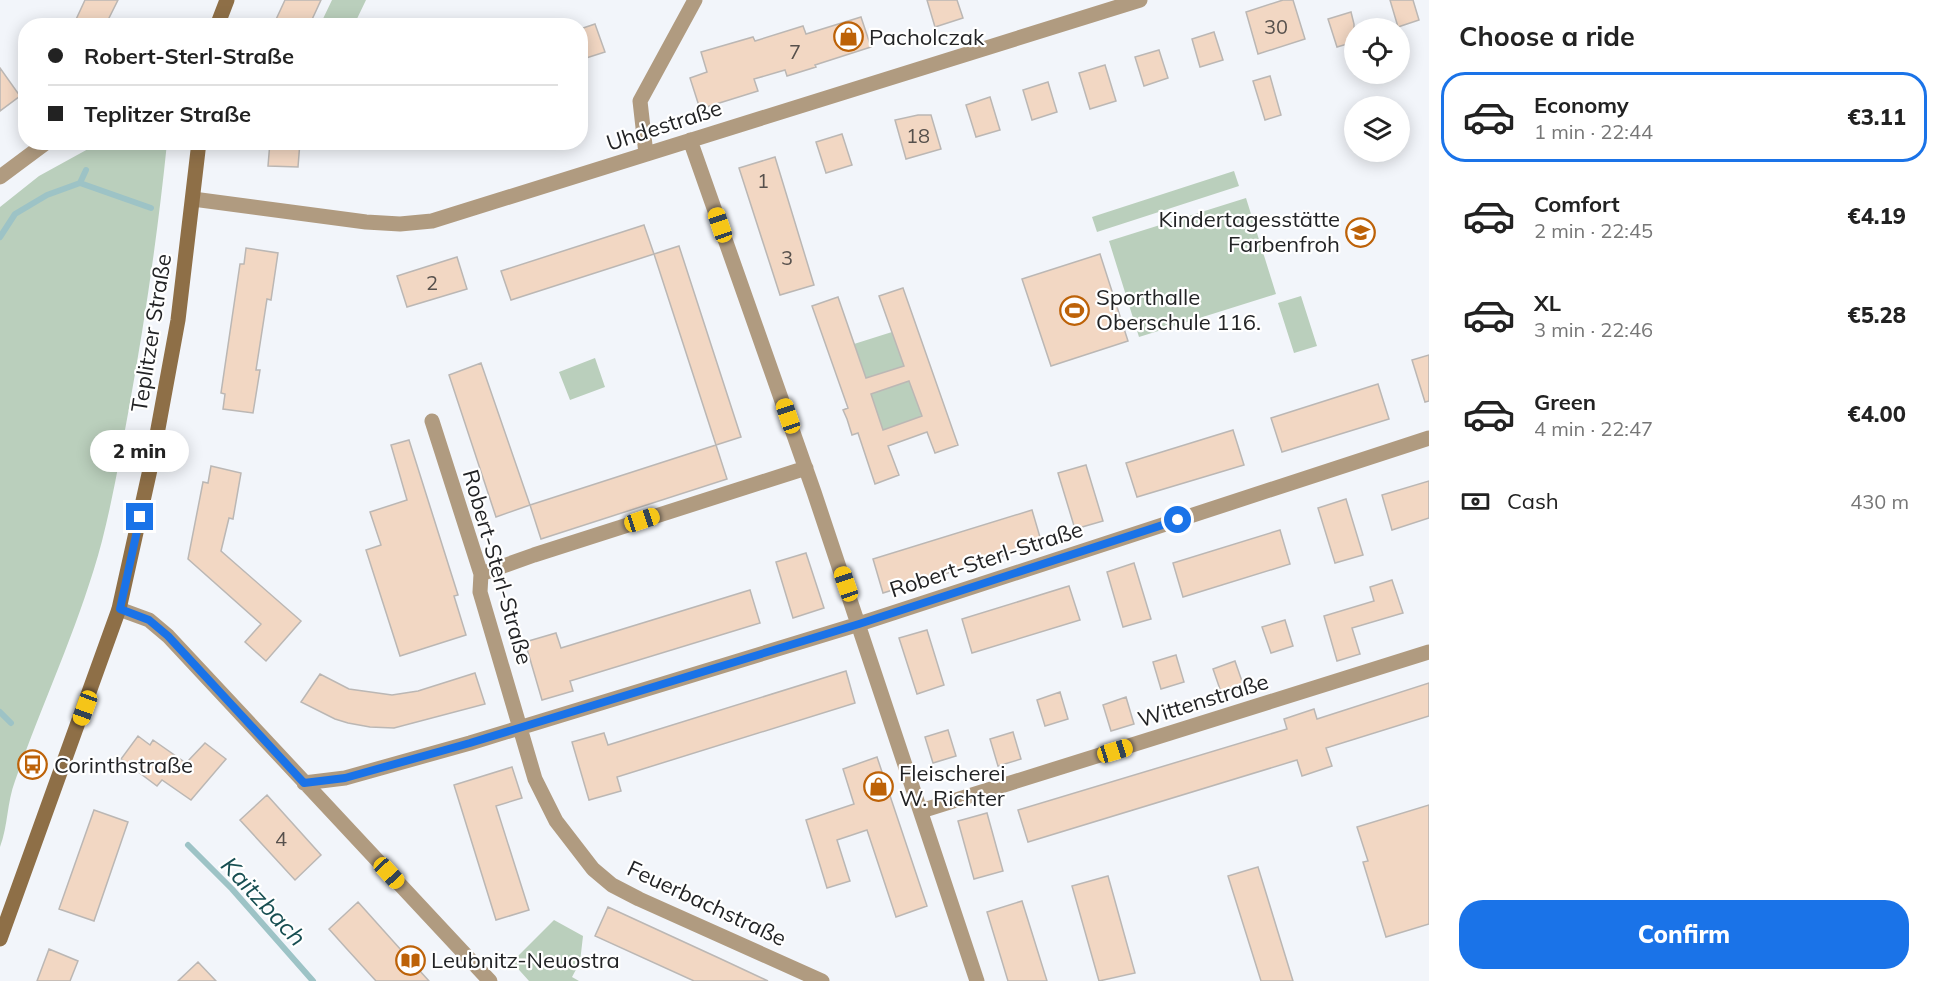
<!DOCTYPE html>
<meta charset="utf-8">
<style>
:root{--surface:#fff;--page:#f2f2f2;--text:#222;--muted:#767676;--line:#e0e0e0;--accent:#1a73e8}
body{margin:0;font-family:Mulish,sans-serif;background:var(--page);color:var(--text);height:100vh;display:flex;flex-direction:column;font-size:22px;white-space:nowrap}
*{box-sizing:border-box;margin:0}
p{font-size:20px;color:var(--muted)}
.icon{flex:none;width:33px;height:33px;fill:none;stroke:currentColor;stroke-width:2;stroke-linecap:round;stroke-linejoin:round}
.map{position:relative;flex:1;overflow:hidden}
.sheet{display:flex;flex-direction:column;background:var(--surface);width:510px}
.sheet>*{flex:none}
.guide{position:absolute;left:18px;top:18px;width:570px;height:132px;border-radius:24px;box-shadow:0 3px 15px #0003;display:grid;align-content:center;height:132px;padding:0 30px;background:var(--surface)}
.tools{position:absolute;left:1344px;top:18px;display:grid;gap:12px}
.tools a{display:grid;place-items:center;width:66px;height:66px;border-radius:50%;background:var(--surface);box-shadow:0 3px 15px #0003;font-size:30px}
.end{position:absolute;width:27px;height:27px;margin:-14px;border:8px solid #1a73e8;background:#fff;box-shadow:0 0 0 3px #fff}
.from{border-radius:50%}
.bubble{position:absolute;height:42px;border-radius:21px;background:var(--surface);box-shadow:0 3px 15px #0003;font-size:20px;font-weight:800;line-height:42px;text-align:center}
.car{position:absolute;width:18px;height:36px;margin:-18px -9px;border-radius:8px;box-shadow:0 0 4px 2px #0007;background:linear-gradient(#f5c518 24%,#345 0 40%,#f5c518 0 76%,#345 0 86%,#f5c518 0)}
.guide b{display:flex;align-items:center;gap:21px;height:57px;font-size:22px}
.guide b+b{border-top:2px solid var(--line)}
.guide i{width:15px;height:15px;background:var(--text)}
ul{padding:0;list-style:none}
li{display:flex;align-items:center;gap:18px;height:90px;margin:0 12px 9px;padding:0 18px;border:3px solid transparent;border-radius:24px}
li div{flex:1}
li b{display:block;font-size:22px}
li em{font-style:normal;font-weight:800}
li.selected{border-color:var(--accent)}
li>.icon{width:54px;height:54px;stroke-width:1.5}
h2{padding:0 30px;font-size:27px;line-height:72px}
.pay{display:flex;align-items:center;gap:15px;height:66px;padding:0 30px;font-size:22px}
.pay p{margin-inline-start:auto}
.action{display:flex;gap:12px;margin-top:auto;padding:12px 30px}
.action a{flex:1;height:69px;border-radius:24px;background:var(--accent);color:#fff;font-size:24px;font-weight:800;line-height:69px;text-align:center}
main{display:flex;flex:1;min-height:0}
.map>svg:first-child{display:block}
.green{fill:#bacfbc}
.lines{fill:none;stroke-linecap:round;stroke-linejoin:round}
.stream{stroke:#9dc3c6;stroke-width:6}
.building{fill:#f2d7c3;stroke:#bbb7b4;stroke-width:1.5;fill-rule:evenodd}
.street{stroke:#b09b80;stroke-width:15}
.secondary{stroke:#8e6f47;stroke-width:15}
.route{stroke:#1a73e8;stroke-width:8}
.labels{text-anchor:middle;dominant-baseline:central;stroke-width:4.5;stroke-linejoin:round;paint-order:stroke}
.number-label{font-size:20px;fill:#56504c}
.poi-label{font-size:22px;fill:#222325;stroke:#fff;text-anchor:start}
.street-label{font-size:22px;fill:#222325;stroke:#fff}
.water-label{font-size:24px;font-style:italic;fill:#174e52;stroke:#fff}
</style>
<main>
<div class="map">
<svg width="1429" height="981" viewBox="0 0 1429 981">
<rect width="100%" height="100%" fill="#f2f5fa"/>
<path class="green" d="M332 0H366L354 25H320Z
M99 143H167C158 232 145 320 129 408 121 452 113 498 102 541 80 624 43 701 15 781 7 802 8 826 0 847V207L39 176Z
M1234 171 1239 186 1097 232 1092 217Z
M1246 198 1276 294 1139 337 1109 241Z
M1301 296 1317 346 1294 353 1278 303Z
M892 332 904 366 866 378 854 344Z
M595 358 605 387 570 400 559 372Z
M909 381 922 416 883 430 871 394Z
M554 920 583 936 580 962 572 977 579 981H529L512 962Z"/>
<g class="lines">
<path class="stream" d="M80 183 151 208
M0 237 15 214 47 195 80 183 86 170
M0 712 11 723
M188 845 232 889 313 981"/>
</g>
<path class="building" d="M85 0H118L105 26H73Z
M285 0H321L309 26H273Z
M927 0H957L963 18 935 27Z
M1283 0H1293L1305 39 1258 54 1246 12Z
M1390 0H1413L1419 20 1398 27Z
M1351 12 1354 24V42L1337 47 1328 19Z
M861 17 871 47 815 65 816 67 787 76 785 70 754 79 758 91 700 109 690 78 707 72 701 52 753 37 755 41 803 26 806 34Z
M595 24 605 52 580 60V29Z
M1214 32 1223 60 1200 67 1192 39Z
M1159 50 1168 78 1144 86 1135 57Z
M1105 65 1116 101 1090 109 1079 73Z
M0 68 20 96 0 111Z
M1270 76 1281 115 1265 120 1253 81Z
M1048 82 1057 112 1032 120 1023 90Z
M990 97 1000 130 976 137 966 105Z
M918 115H931L941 149 906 159 895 120Z
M842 134 852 165 826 173 816 142Z
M270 142H300L298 167 268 166Z
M775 157 814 285 780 295 739 168Z
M644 225 654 254 511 300 501 271Z
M679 246 741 437 716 445 654 254Z
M246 248 278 253 271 300 267 299 256 370H260L253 413 223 409 225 394 221 393 240 264H244Z
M1100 254 1128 341 1051 366 1022 279Z
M457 257 467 289 407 307 397 276Z
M903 288 958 445 935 453 927 432 888 446 899 475 875 484 858 433 852 435 847 419 843 410 848 408 812 306 838 297 866 378 904 366 879 296ZM909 381 922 416 883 430 871 394Z
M1429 355V401L1425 402 1412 360Z
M481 363 530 505 496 517 449 375Z
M1378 384 1389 419 1282 452 1271 418Z
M1233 430 1244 465 1137 497 1126 463Z
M409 440 458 595 454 596 466 635 400 656 366 550 381 545 370 512 407 500 391 445Z
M716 445 727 479 541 539 530 505Z
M1086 465 1103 521 1075 529 1058 473Z
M211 466 241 473 233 519 229 518 221 551 301 621 266 661 245 642 261 624 188 559 203 482 208 483Z
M1429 481V518L1392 530 1382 495Z
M1346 499 1363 555 1335 563 1318 508Z
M1032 510 1042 544 883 593 873 559Z
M1280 530 1290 564 1183 597 1173 563Z
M806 553 824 608 793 618 776 562Z
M1134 563 1151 619 1123 627 1107 572Z
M1392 580 1403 613 1352 628 1360 654 1337 661 1324 616 1374 601 1370 587Z
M1069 586 1080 620 972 653 962 619Z
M750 590 760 623 570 681 573 691 542 700 525 642 556 633 561 648Z
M1285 620 1293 646 1271 653 1262 627Z
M927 630 944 685 917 694 899 638Z
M1176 655 1184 682 1161 689 1153 662Z
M1235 661 1244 687 1222 695 1213 669Z
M846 671 855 703 617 777 621 791 589 800 572 742 604 733 608 745Z
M475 673 485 704 394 728 370 727 348 723 335 719 301 702 320 674 349 689 392 695 418 691Z
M1429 683V716L1326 748 1332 766 1302 776 1297 760 1028 842 1018 810 1287 729 1284 719 1314 709 1317 719Z
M1060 692 1068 719 1045 726 1037 700Z
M1126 697 1134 724 1111 731 1103 705Z
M948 730 956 756 933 763 925 737Z
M1013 732 1021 759 998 766 990 739Z
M138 736 150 745 153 740 186 763 205 743 226 759 191 800 162 780 157 786 121 759Z
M877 757 927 906 896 917 867 830 837 840 850 881 827 888 806 820 854 804 843 769Z
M512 767 522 798 496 806 529 910 496 920 454 785Z
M267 795 321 855 295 880 240 820Z
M1429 805V924L1386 937 1363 862 1368 861 1357 827Z
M94 810 128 822 94 921 59 909Z
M987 813 1003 871 974 879 958 821Z
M1258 867 1293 981H1261L1228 876Z
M1108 876 1135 973 1099 981 1072 886Z
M1022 901 1047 981H1008L987 912Z
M358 902 410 960 429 981H376L346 948 329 929Z
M608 907 721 959 768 981H694L595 936Z
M49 949 78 961 70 981H37Z
M198 962 216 981H178Z"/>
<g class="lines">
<path class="street" d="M690 140 814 492 977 981
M646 154 640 101 695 0
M0 177 47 142
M193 199 366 222 400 224 432 221 1140 0
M432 421 481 574 480 592 535 779 556 821 593 869 612 885 639 899 822 981
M481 574 534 555 806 468
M119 609 149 620 168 636 490 981
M304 783 345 778 470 743 859 624 1429 438
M921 811 1429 652"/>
<path class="secondary" d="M217 26 227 0
M0 939 119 609 153 456 178 320 199 142"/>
</g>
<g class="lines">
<path class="route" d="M140 517 120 609 149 620 168 636 304 783 345 778 470 743 859 624 1178 520"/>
</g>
<defs>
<symbol id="shop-ring" viewBox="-11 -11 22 22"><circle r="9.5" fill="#fff" stroke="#bd6208" stroke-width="1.5"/><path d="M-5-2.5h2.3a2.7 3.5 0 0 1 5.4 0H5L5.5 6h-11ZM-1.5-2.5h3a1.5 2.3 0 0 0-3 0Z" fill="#bd6208"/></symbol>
<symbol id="school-ring" viewBox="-11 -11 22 22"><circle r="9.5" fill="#fff" stroke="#bd6208" stroke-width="1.5"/><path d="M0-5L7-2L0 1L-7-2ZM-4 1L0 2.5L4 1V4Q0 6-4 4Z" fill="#bd6208"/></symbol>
<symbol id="stadium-ring" viewBox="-11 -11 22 22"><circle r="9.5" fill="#fff" stroke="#bd6208" stroke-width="1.5"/><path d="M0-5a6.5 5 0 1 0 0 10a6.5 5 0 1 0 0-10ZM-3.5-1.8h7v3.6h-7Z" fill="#bd6208"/></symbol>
<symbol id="bus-ring" viewBox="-11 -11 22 22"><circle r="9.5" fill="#fff" stroke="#bd6208" stroke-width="1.5"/><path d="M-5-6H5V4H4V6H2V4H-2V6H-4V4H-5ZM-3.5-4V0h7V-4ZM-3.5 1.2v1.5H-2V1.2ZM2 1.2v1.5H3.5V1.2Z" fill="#bd6208"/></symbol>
<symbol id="library-ring" viewBox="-11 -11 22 22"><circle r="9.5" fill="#fff" stroke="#bd6208" stroke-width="1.5"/><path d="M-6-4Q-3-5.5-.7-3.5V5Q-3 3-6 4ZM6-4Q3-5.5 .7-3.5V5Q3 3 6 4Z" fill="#bd6208"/></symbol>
</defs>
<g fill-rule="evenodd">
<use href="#shop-ring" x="832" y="20" width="33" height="33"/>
<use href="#school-ring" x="1344" y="216" width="33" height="33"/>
<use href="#stadium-ring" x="1058" y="294" width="33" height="33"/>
<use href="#bus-ring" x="16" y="748" width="33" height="33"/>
<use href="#shop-ring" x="862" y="770" width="33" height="33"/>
<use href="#library-ring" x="394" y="944" width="33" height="33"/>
</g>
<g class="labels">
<g class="number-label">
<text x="1276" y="26">30</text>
<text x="795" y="51">7</text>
<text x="918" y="135">18</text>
<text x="763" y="180">1</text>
<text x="787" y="257">3</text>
<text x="432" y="282">2</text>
<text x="281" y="838">4</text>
</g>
<g class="poi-label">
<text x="869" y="37">Pacholczak</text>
<text x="1340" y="219" text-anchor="end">Kindertagesstätte<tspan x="1340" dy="25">Farbenfroh</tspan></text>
<text x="1096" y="297">Sporthalle<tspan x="1096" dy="25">Oberschule 116.</tspan></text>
<text x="54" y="765">Corinthstraße</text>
<text x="899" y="773">Fleischerei<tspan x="899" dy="25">W. Richter</tspan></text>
<text x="431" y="960">Leubnitz-Neuostra</text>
</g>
<g class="street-label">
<text transform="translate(664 125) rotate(-18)">Uhdestraße</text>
<text transform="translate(151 333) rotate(-81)">Teplitzer Straße</text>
<text transform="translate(986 559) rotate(-18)">Robert-Sterl-Straße</text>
<text transform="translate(498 567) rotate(74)">Robert-Sterl-Straße</text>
<text transform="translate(1203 700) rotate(-17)">Wittenstraße</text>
<text transform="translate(707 903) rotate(25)">Feuerbachstraße</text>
</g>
<g class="water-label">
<text transform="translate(264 901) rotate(47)">Kaitzbach</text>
</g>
</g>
</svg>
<div class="tools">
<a><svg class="icon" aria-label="locate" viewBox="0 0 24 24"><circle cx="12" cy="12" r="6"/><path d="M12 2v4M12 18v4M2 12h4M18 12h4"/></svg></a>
<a><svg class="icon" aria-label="layers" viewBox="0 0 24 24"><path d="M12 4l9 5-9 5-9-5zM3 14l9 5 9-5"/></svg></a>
</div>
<i class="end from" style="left:1178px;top:520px"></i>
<i class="end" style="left:140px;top:517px"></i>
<div class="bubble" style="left:90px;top:430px;width:99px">2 min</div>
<i class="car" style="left:720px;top:225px;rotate:341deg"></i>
<i class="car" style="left:788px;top:416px;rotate:341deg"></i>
<i class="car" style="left:642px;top:520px;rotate:72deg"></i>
<i class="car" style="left:846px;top:584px;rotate:341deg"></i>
<i class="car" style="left:85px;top:708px;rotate:200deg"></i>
<i class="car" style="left:1115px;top:751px;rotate:73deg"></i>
<i class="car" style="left:389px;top:873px;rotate:137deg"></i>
<div class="guide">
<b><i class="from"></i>Robert-Sterl-Straße</b>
<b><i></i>Teplitzer Straße</b>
</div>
</div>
<section class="sheet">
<h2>Choose a ride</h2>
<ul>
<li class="selected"><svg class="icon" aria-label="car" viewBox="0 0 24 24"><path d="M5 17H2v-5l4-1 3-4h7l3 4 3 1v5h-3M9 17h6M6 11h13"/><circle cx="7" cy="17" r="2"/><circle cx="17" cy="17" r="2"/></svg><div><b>Economy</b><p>1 min · 22:44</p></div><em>€3.11</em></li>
<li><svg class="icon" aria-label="car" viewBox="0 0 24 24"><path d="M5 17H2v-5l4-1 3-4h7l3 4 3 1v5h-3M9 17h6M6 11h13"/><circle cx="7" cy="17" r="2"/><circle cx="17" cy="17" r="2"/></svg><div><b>Comfort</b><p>2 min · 22:45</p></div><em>€4.19</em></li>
<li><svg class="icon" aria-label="car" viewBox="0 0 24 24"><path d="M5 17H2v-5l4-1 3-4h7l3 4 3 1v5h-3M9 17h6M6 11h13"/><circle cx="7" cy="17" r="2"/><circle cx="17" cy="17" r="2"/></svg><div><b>XL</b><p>3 min · 22:46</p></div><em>€5.28</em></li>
<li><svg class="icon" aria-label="car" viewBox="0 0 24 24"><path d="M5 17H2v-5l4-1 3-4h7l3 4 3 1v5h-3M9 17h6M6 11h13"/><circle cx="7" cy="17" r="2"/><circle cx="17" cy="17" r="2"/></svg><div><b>Green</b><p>4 min · 22:47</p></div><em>€4.00</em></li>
</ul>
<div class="pay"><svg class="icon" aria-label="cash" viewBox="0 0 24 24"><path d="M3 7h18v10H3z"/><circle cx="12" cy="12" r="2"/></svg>Cash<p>430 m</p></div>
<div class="action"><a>Confirm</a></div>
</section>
</main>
